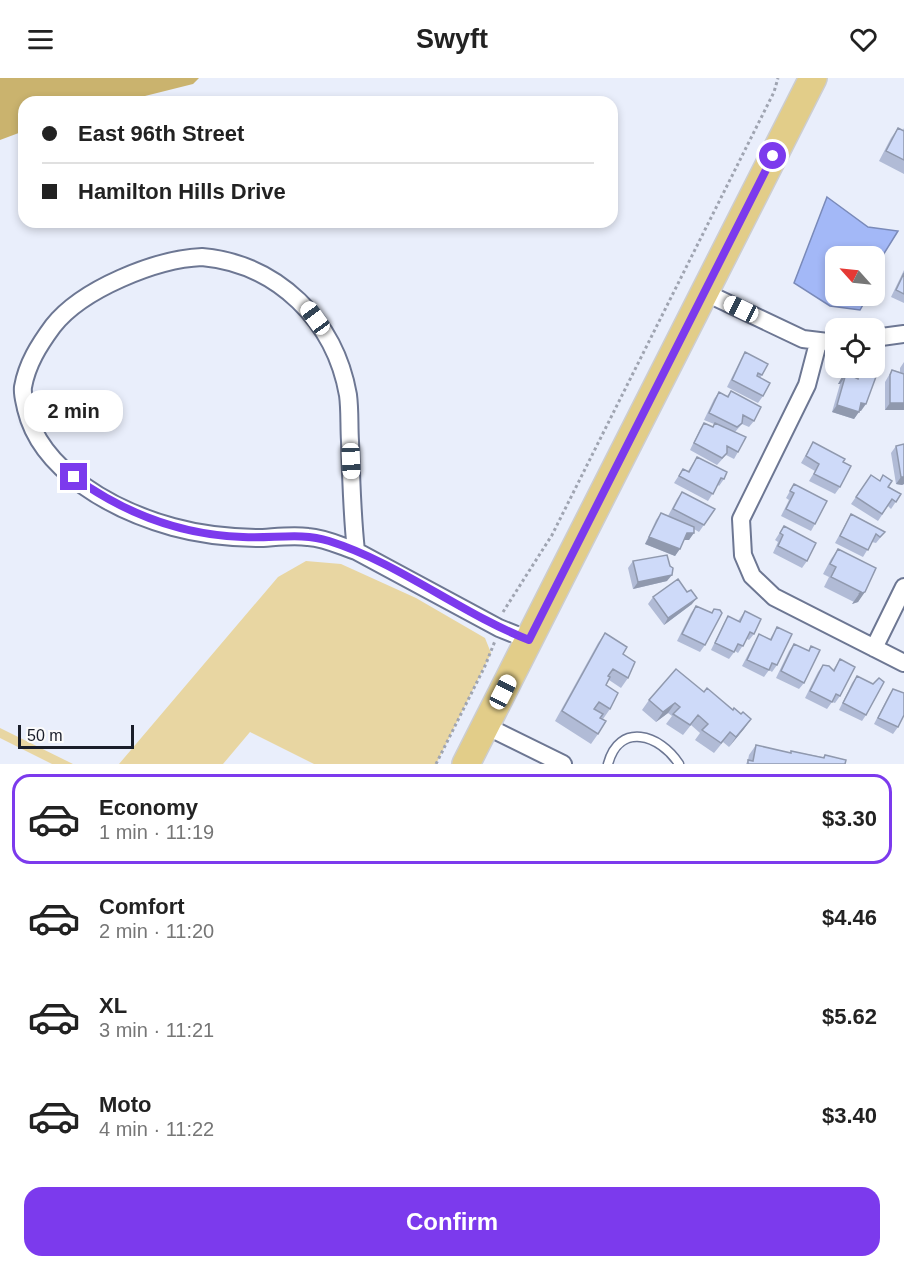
<!DOCTYPE html>
<meta charset="utf-8">
<style>
:root{--surface:#fff;--page:#f2f2f2;--text:#222;--muted:#767676;--line:#e0e0e0;--accent:#7c3aed}
body{margin:0;font-family:Helvetica,sans-serif;background:var(--page);color:var(--text);height:100vh;display:flex;flex-direction:column;font-size:22px;white-space:nowrap}
*{box-sizing:border-box;margin:0}
p{font-size:20px;color:var(--muted)}
.icon{flex:none;width:33px;height:33px;fill:none;stroke:currentColor;stroke-width:2;stroke-linecap:round;stroke-linejoin:round}
.map{position:relative;height:686px;overflow:hidden}
.sheet{display:flex;flex-direction:column;background:var(--surface);flex:1}
.sheet>*{flex:none}
.banner{position:absolute;left:18px;top:18px;width:600px;height:132px;border-radius:18px;box-shadow:0 3px 9px #0003;display:grid;align-content:center;height:132px;padding:0 24px;background:var(--surface)}
.needle{width:39px;rotate:297deg}
.controls{position:absolute;left:825px;top:168px;display:grid;gap:12px}
.controls a{display:grid;place-items:center;width:60px;height:60px;border-radius:12px;background:var(--surface);box-shadow:0 3px 9px #0003;font-size:30px}
.scale{position:absolute;left:18px;bottom:15px;width:116px;box-sizing:border-box;padding-left:6px;border:3px solid #191d29;border-top:0;font-size:16px;line-height:21px;white-space:nowrap;color:#191d29;-webkit-text-stroke:4px #fbfbfb;paint-order:stroke}
.end{position:absolute;width:27px;height:27px;margin:-14px;border:8px solid #7c3aed;background:#fff;box-shadow:0 0 0 3px #fff}
.from{border-radius:50%}
.bubble{position:absolute;height:42px;border-radius:18px;background:var(--surface);box-shadow:0 3px 9px #0003;font-size:20px;font-weight:600;line-height:42px;text-align:center}
.car{position:absolute;width:18px;height:36px;margin:-18px -9px;border-radius:8px;box-shadow:0 0 4px 2px #0007;background:linear-gradient(#fff 24%,#345 0 40%,#fff 0 76%,#345 0 86%,#fff 0)}
.banner b{display:flex;align-items:center;gap:21px;height:57px;font-size:22px}
.banner b+b{border-top:2px solid var(--line)}
.banner i{width:15px;height:15px;background:var(--text)}
ul{padding:10px 0 0;list-style:none}
li{display:flex;align-items:center;gap:18px;height:90px;margin:0 12px 9px;padding:0 12px;border:3px solid transparent;border-radius:18px}
li div{flex:1}
li b{display:block;font-size:22px}
li em{font-style:normal;font-weight:600}
li.on{border-color:var(--accent)}
li>.icon{width:54px;height:54px;stroke-width:1.5}
.action{display:flex;gap:12px;margin-top:auto;padding:12px 24px}
.action a{flex:1;height:69px;border-radius:18px;background:var(--accent);color:#fff;font-size:24px;font-weight:600;line-height:69px;text-align:center}
header{display:flex;justify-content:space-between;align-items:center;height:78px;padding:0 24px;background:var(--surface);font-size:27px;font-weight:600}
.map>svg:first-child{display:block}
.green{fill:#e8d6a2}
.forest{fill:#cab36e}
.water{fill:#a3b8f7;stroke:#7a8ab9;stroke-width:1.5}
.lines{fill:none;stroke-linecap:round;stroke-linejoin:round}
.lane-casing{stroke:#6d7793;stroke-width:11}
.street-casing{stroke:#6d7793;stroke-width:20}
.primary-casing{stroke:#cccdd0;stroke-width:30}
.path{stroke:#9fa4b1;stroke-width:3;stroke-dasharray:3 3;stroke-linecap:butt}
.lane{stroke:#fff;stroke-width:8}
.street{stroke:#fff;stroke-width:16}
.primary{stroke:#e2cd89;stroke-width:27}
.wall{fill:#b1bbd6}
.shaded-wall{fill:#9099ae}
.building{fill:#cedaf9;stroke:#9099ae;stroke-width:1.5}
.route{stroke:#7c3aed;stroke-width:8}
</style>
<header><svg class="icon" aria-label="menu" viewBox="0 0 24 24"><path d="M4 6h16M4 12h16M4 18h16"/></svg>Swyft<svg class="icon" aria-label="heart" viewBox="0 0 24 24"><path d="M12 20l-8-8c-3-5 5-10 8-4 3-6 11-1 8 4z"/></svg></header>
<div class="map">
<svg width="904" height="686" viewBox="0 0 904 686">
<rect width="100%" height="100%" fill="#e9eefb"/>
<path class="green" d="M306 483 341 486 416 520 485 560 491 575 436 686H314L250 654 223 686H119L278 499Z
M0 650 73 686H52L0 660Z"/>
<path class="forest" d="M0 0H199L193 6 121 24H24V53L0 62Z"/>
<path class="water" d="M827 119 868 149 898 153 875 190 874 178H836V218H868L860 232 830 228 794 205Z"/>
<g class="lines">
<defs>
<path id="lane" d="M608 686C619 644 660 656 679 686"/>
<path id="street" d="M202 179C278 186 335 243 348 317 350 332 349 348 350 363 351 400 352 437 356 473 341 468 325 460 308 459 293 457 278 459 263 460 232 460 202 457 173 449 115 433 41 394 26 331 25 325 22 316 23 309 27 286 39 267 53 248 82 211 156 181 202 179Z
M704 214 803 261 836 265
M874 260 904 256
M818 265 807 307 741 441 743 477 752 498 774 519 904 585
M356 473 499 550 529 562
M874 570 904 509
M486 648 563 686"/>
<path id="primary" d="M466 686 813 0"/>
</defs>
<use href="#lane" class="lane-casing"/>
<use href="#street" class="street-casing"/>
<use href="#primary" class="primary-casing"/>
<path class="path" d="M503 534 552 457 774 14 778 0
M436 686 485 588 495 563"/>
<use href="#lane" class="lane"/>
<use href="#street" class="street"/>
<use href="#primary" class="primary"/>
</g>
<path class="wall" d="M898 50 903 52 904 50V96L879 83 891 60Z
M904 192V225L891 219Z
M745 274 762 297 760 300 763 318 758 325 727 309 741 281Z
M904 284V332H885V304L892 292 900 294V290Z
M860 291 861 333H859L854 341 832 334 840 306H838L842 299 855 300Z
M731 313 754 343 749 349 742 346 735 354 738 374 734 381 726 377 717 387 690 372 700 351 704 345 712 349 714 346 704 342 714 321 719 314 727 318Z
M813 364 843 384 840 409 835 416 809 403 815 393 801 385Z
M904 366V406L902 407 896 406 891 375 896 368Z
M697 379 724 401 719 408 718 407 708 423 674 405 683 391 688 393Z
M871 397 901 416 891 431 888 428 878 443 851 426Z
M794 406 815 446 811 453 781 438 789 422 786 420Z
M682 414 715 431 699 454 694 451 689 462H684L675 478 645 466 656 442 661 435 668 438 677 421Z
M851 436 885 454 876 465 872 464 863 479 835 465 847 443Z
M784 448 807 483 802 490 773 475 778 464 775 462Z
M838 471 876 490 858 524 852 526 854 524 824 509 829 499 823 496 831 481Z
M633 483 667 503 633 511 628 490Z
M653 519 692 526 664 547 648 526Z
M696 528 711 535 714 531 705 567 700 574 677 563 691 535Z
M745 533 754 556 749 562 747 561 738 575 735 573 729 581 711 572 724 545 728 538 738 543Z
M777 549V587L772 594 769 592 764 599 742 588 755 563 759 556 770 561Z
M605 555 623 576 628 600 621 610 609 602 606 607 610 631 603 641 600 639 598 656 591 666 555 643 598 565Z
M794 566 808 573 811 568 804 605 799 611 776 600 789 573Z
M840 581V618L835 625 832 624 827 631 805 620 818 594 823 587 833 592Z
M857 598 866 637 862 643 839 632 852 605Z
M893 611 898 649 893 656 874 646 889 617Z
M704 614 733 632 751 641 729 669 723 664 714 675 695 662 700 655 691 647 683 657 666 646 672 638 668 635 656 644 642 632 649 622Z
M756 667 790 675 791 673 823 679 825 677 845 686H746L748 682 749 677Z"/>
<path class="shaded-wall" d="M842 299H845L840 306H838Z
M861 325 866 326 861 333 856 332Z
M890 325H904V332H885Z
M837 327 859 334 854 341 832 334Z
M901 399H904V406L902 407 896 406Z
M687 455H694L689 462H682Z
M649 459 680 471 675 478 645 466Z
M672 497 667 503 633 511 638 504Z
M865 514 858 524 852 526 859 516Z
M697 520 692 526 664 547 668 540Z
M675 625 668 635 656 644 663 634Z
M751 641 744 651 729 669 736 659Z"/>
<path class="building" d="M898 50 904 53V82L886 73Z
M904 195V216L896 212Z
M745 274 768 286 762 297 758 295 757 298 770 305 763 318 732 302Z
M860 291 877 296 866 326 861 325 859 334 837 327 845 299H842L848 296 858 301Z
M892 292 904 296V325H890V297Z
M731 313 761 329 754 343 743 337 742 345 737 349 709 335 719 314 728 319Z
M704 345 713 349 715 345 746 359 738 374 727 368V375L722 380 694 365Z
M813 364 845 381 843 384 851 388 840 409 814 396 819 386 806 378Z
M904 366V399H901L896 368Z
M697 379 727 394 724 401 721 400 713 416 679 398 683 391 689 394Z
M871 397 880 403 883 397 892 403 888 409 901 416 896 424 892 421 882 436 856 419Z
M794 406 827 423 815 446 786 431 794 415 790 413Z
M682 414 715 431 704 447 673 431Z
M661 435 694 449V455H687L680 471 649 459Z
M851 436 885 454 880 459 876 456 868 472 840 458Z
M784 448 816 465 807 483 778 468 783 457 780 455Z
M838 471 876 490 865 514 859 516 861 514 831 499 836 489 830 486Z
M667 477 670 488 673 490 672 497 638 504 633 483Z
M678 501 687 514 691 512 697 520 668 540 653 519Z
M696 528 712 535 714 531 720 532 722 535 705 567 682 556Z
M745 533 761 541 754 556 750 554 743 568 738 566 734 574 715 565 728 538 740 544Z
M777 549 792 556 777 587 772 585 769 592 747 582 759 556 771 562Z
M605 555 627 569 623 576 635 584 628 600 613 591 608 598 610 599 606 607 618 615 610 631 599 624 594 631 603 636 600 640 606 643 598 656 562 633Z
M794 566 809 573 811 568 820 572 804 605 781 593Z
M840 581 855 589 840 618 836 616 832 624 810 613 823 587 829 588 834 593Z
M676 591 704 614 707 610 733 632 734 630 741 636 743 634 751 641 736 659 730 654 721 665 702 652 708 646 698 637 690 647 673 636 680 629 675 625 663 634 649 622Z
M857 598 873 606 879 600 884 604 866 637 843 625Z
M893 611 904 615V637L898 649 878 640Z
M756 667 791 675V673L824 680 825 677 846 682 845 686H748V682L753 683Z"/>
<g class="lines">
<path class="route" d="M74 399C124 435 181 457 243 459 272 461 301 454 329 463 399 485 460 535 529 562L773 78"/>
</g>
</svg>
<div class="controls">
<a><svg class="needle" viewBox="-14 -14 28 28"><path d="M0-13l5 13h-10z" fill="#e53935"/><path d="M0 13l5-13h-10z" fill="#767676"/></svg></a>
<a><svg class="icon" aria-label="locate" viewBox="0 0 24 24"><circle cx="12" cy="12" r="6"/><path d="M12 2v4M12 18v4M2 12h4M18 12h4"/></svg></a>
</div>
<div class="scale">50 m</div>
<i class="end from" style="left:773px;top:78px"></i>
<i class="end" style="left:74px;top:399px"></i>
<div class="bubble" style="left:24px;top:312px;width:99px">2 min</div>
<i class="car" style="left:741px;top:231px;rotate:296deg"></i>
<i class="car" style="left:315px;top:240px;rotate:324deg"></i>
<i class="car" style="left:351px;top:383px;rotate:178deg"></i>
<i class="car" style="left:503px;top:614px;rotate:27deg"></i>
<div class="banner">
<b><i class="from"></i>East 96th Street</b>
<b><i></i>Hamilton Hills Drive</b>
</div>
</div>
<section class="sheet">
<ul>
<li class="on"><svg class="icon" aria-label="car" viewBox="0 0 24 24"><path d="M5 17H2v-5l4-1 3-4h7l3 4 3 1v5h-3M9 17h6M6 11h13"/><circle cx="7" cy="17" r="2"/><circle cx="17" cy="17" r="2"/></svg><div><b>Economy</b><p>1 min · 11:19</p></div><em>$3.30</em></li>
<li><svg class="icon" aria-label="car" viewBox="0 0 24 24"><path d="M5 17H2v-5l4-1 3-4h7l3 4 3 1v5h-3M9 17h6M6 11h13"/><circle cx="7" cy="17" r="2"/><circle cx="17" cy="17" r="2"/></svg><div><b>Comfort</b><p>2 min · 11:20</p></div><em>$4.46</em></li>
<li><svg class="icon" aria-label="car" viewBox="0 0 24 24"><path d="M5 17H2v-5l4-1 3-4h7l3 4 3 1v5h-3M9 17h6M6 11h13"/><circle cx="7" cy="17" r="2"/><circle cx="17" cy="17" r="2"/></svg><div><b>XL</b><p>3 min · 11:21</p></div><em>$5.62</em></li>
<li><svg class="icon" aria-label="car" viewBox="0 0 24 24"><path d="M5 17H2v-5l4-1 3-4h7l3 4 3 1v5h-3M9 17h6M6 11h13"/><circle cx="7" cy="17" r="2"/><circle cx="17" cy="17" r="2"/></svg><div><b>Moto</b><p>4 min · 11:22</p></div><em>$3.40</em></li>
</ul>
<div class="action"><a>Confirm</a></div>
</section>
